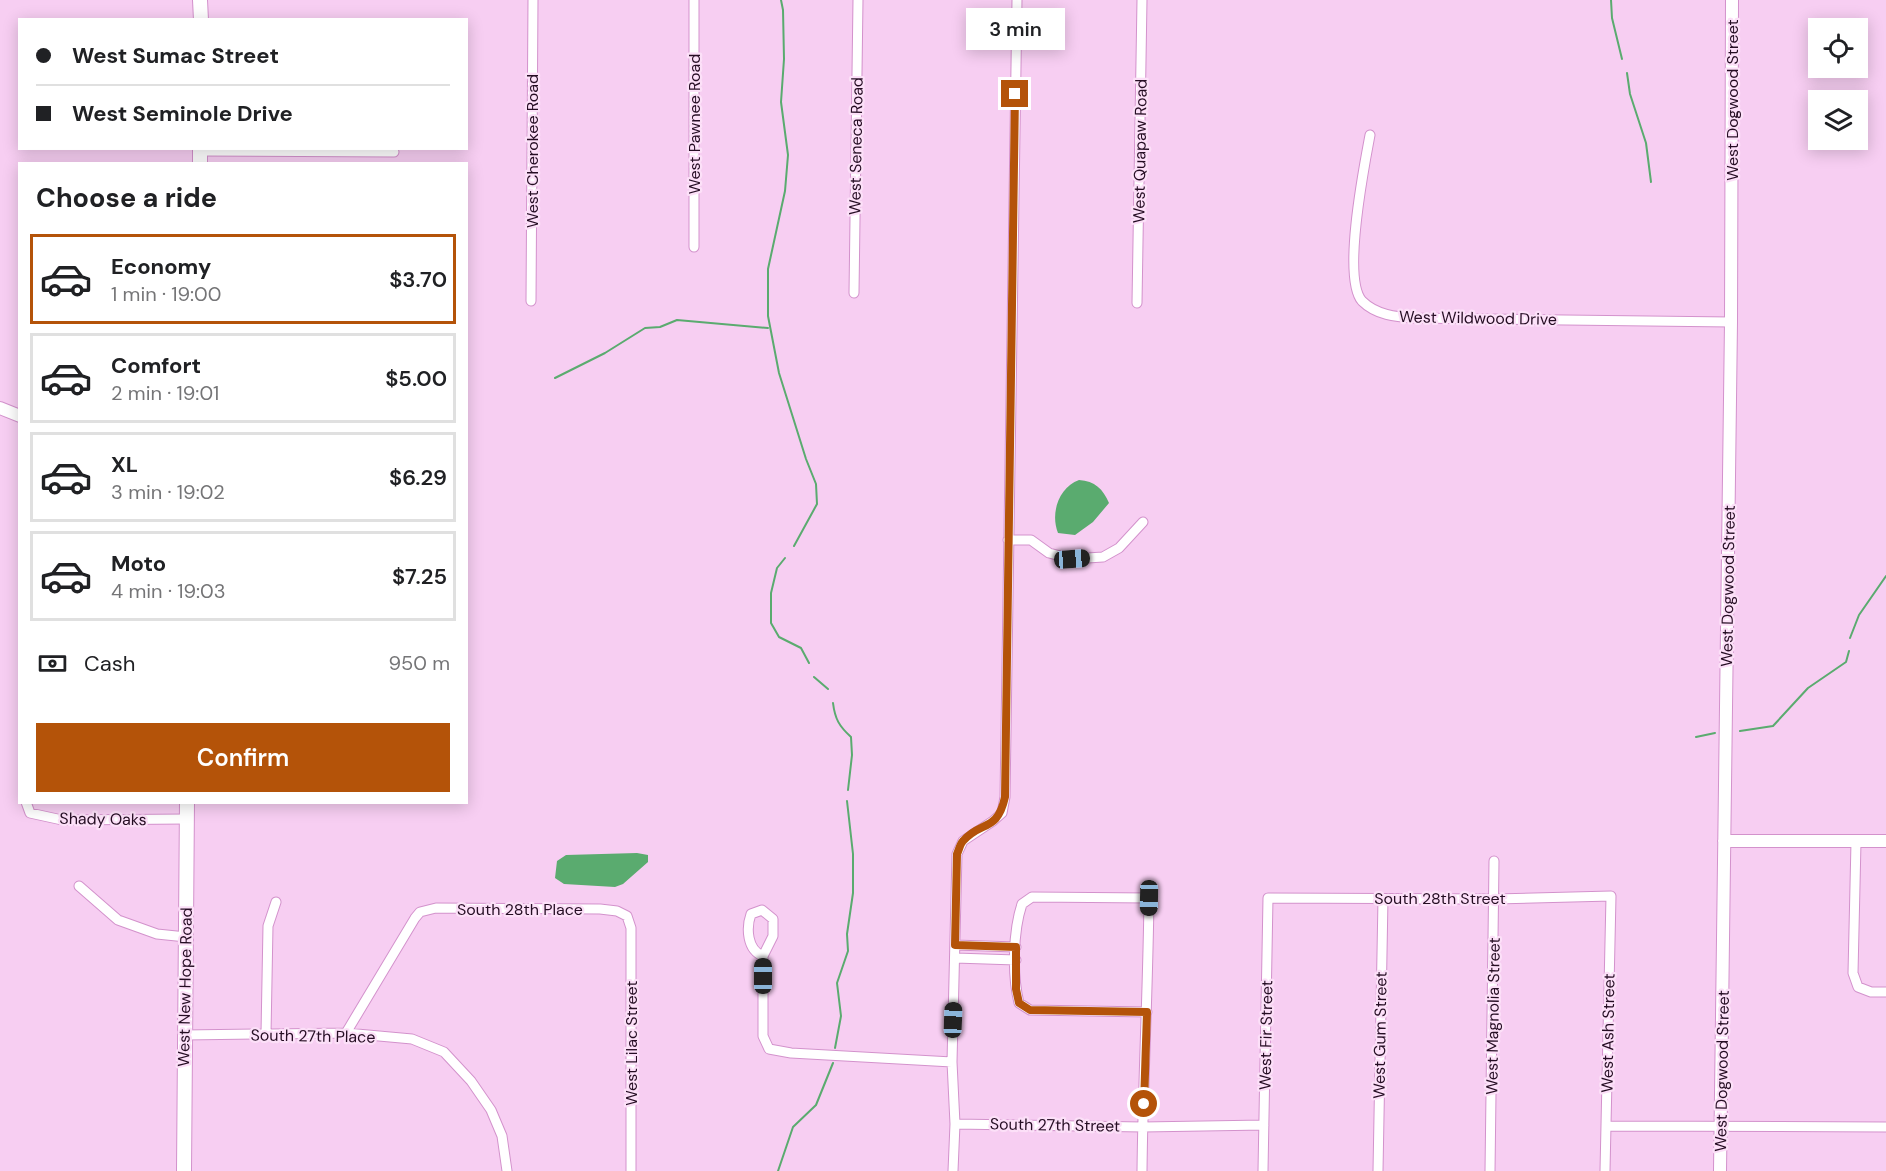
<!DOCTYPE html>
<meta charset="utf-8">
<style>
:root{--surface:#fff;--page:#f2f2f2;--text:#202124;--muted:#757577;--line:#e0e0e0;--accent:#b45309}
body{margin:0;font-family:"DM Sans",sans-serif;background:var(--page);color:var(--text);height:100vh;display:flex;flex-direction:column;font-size:22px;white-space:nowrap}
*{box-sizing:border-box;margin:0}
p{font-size:20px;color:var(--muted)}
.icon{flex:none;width:33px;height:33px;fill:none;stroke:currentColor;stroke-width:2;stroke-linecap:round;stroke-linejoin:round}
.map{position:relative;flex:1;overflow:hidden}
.details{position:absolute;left:18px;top:162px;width:450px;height:642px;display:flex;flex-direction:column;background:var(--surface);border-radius:0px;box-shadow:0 3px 15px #0003}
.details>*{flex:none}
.guide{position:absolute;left:18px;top:18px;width:450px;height:132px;border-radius:0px;box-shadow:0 3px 15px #0003;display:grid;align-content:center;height:132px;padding:0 18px;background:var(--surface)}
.fabs{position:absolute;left:1808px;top:18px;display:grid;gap:12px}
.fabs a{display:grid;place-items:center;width:60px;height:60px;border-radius:0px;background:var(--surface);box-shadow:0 3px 15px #0003;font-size:30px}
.end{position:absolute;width:27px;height:27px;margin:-14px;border:8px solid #b45309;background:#fff;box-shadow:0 0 0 3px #fff}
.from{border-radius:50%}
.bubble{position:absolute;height:42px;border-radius:0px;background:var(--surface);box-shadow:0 3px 15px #0003;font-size:20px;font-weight:600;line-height:42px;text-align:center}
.car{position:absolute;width:18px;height:36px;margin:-18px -9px;border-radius:8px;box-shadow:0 0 4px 2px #0007;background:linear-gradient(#222 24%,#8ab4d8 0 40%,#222 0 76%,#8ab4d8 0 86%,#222 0)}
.guide b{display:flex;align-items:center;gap:21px;height:57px;font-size:22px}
.guide b+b{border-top:2px solid var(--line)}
.guide i{width:15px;height:15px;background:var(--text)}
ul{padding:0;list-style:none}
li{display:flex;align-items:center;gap:18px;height:90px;margin:0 12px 9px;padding:0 6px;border:3px solid var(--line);border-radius:0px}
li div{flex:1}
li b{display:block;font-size:22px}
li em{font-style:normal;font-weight:600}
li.current{border-color:var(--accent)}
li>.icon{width:54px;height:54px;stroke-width:1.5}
h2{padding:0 18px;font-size:27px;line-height:72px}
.pay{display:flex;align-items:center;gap:15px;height:66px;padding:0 18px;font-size:22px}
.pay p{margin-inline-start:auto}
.button{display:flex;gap:12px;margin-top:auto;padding:12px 18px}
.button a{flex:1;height:69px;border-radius:0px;background:var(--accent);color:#fff;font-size:24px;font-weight:600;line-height:69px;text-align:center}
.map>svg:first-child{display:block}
.water{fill:#5aab6f}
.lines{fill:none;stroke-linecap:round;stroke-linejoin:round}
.stream{stroke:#5aab6f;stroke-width:2}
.minor-casing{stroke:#d392cc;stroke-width:11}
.tertiary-casing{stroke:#d392cc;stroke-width:14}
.secondary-casing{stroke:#d392cc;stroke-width:16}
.minor{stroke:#fff;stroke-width:9}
.tertiary{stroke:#fff;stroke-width:12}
.secondary{stroke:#fff;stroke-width:14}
.route{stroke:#b45309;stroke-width:8}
.labels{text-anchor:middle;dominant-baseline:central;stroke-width:4.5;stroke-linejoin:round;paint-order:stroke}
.street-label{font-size:16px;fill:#250d23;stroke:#fce0f8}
</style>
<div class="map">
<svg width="1886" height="1171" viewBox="0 0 1886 1171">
<rect width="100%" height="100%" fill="#f7cef2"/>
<path class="water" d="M1079 480C1095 481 1103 489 1109 503L1093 522 1075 535 1058 533C1050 513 1059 487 1079 480Z
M637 853 648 855V862L623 884 615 887 564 884 555 878 557 861 566 855Z"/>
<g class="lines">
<path class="stream" d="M781 0 783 10 784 59 781 102 788 155 785 191 768 269V316L779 373 806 459 816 484 817 504 794 546
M1611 0 1612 18 1622 59
M1627 73 1630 94 1646 143 1651 182
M555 378 605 353 645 328 660 327 677 320 768 328
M785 558 777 568 771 593V623L779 637 801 648 809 663
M1850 638 1859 615 1886 576
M814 677 828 689
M833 703C835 719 839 726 851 737L852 755 848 790
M1740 731 1773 726 1808 688 1846 662 1849 651
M1696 737 1715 733
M835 1048 841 1016 837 983 848 951 847 934 853 893V854L847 801
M778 1171 793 1127 816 1105 833 1063"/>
<defs>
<path id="minor" d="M694 0V247
M1370 135C1364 167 1342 278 1362 301 1376 315 1396 317 1414 318L1731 322
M200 151 394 152
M854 293 858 0
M531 301 533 0
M1137 303 1142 0
M1008 540H1031L1049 553 1072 559 1103 557 1119 548 1143 522
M26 802 30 813 62 820 187 819
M1856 842 1853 973 1858 987 1871 992H1886
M79 886 118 920 157 934 186 937
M955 945 1016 947
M763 956C747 950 746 928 751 914L762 910 773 919V936L763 956V1036L769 1049 791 1053 952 1062
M955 958 1016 960
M346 1033 415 918 420 912 436 908 600 909 617 911 627 916 631 928V1171
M266 1034 268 926 276 902
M184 1035 346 1033 412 1039 444 1052 471 1081 491 1110 502 1136 507 1171
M955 1124 1143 1127 1264 1125
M1606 1126 1886 1127
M953 1171 955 1124 952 1062 957 854 963 841 993 821 1002 813 1005 797 1017 0
M1142 1171C1143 1080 1148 989 1149 898L1032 897 1022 904C1013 931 1012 975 1019 1003L1030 1010 1147 1012
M1263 1171 1268 898 1495 899 1611 896 1605 1171
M1378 1171 1383 899
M1490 1171 1494 861"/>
<path id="tertiary" d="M0 408 20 416
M1724 841H1886
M1720 1171 1731 322 1732 0"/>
<path id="secondary" d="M200 0 201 20
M200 164V148
M184 1171 187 802"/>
</defs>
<use href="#minor" class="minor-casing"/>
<use href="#tertiary" class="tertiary-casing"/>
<use href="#secondary" class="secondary-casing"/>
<use href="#minor" class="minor"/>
<use href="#tertiary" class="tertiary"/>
<use href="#secondary" class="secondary"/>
</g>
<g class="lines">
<path class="route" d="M1015 94 1005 797C997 833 981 820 963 841 960 844 959 850 957 854L955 945 1016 947V989L1019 1003 1030 1010 1147 1012 1144 1104"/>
</g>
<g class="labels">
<g class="street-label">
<text transform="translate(1732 100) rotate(-90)">West Dogwood Street</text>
<text transform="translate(694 124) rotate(-90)">West Pawnee Road</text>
<text transform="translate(856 146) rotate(-89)">West Seneca Road</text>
<text transform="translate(532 151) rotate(-90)">West Cherokee Road</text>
<text transform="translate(1140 151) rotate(-89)">West Quapaw Road</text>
<text transform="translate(1478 318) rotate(1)">West Wildwood Drive</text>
<text transform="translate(1728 586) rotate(-89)">West Dogwood Street</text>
<text transform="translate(103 819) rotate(1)">Shady Oaks</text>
<text x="1440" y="898">South 28th Street</text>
<text x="520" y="909">South 28th Place</text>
<text transform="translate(185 987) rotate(-89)">West New Hope Road</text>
<text transform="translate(1493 1016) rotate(-89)">West Magnolia Street</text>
<text transform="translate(1608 1033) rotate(-89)">West Ash Street</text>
<text transform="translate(1266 1035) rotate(-89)">West Fir Street</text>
<text transform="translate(1380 1035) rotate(-89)">West Gum Street</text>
<text transform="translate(313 1036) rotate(1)">South 27th Place</text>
<text transform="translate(631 1043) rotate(-90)">West Lilac Street</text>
<text transform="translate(1722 1071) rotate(-89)">West Dogwood Street</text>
<text transform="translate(1055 1125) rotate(1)">South 27th Street</text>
</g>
</g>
</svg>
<div class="fabs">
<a><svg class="icon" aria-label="locate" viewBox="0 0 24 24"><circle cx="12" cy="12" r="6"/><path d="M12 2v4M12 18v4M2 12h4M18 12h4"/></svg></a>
<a><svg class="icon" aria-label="layers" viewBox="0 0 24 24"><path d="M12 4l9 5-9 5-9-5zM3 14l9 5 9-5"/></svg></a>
</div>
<i class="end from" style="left:1144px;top:1104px"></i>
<i class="end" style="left:1015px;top:94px"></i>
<div class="bubble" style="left:966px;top:8px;width:99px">3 min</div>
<i class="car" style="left:1072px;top:559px;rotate:86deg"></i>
<i class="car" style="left:1149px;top:898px;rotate:181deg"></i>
<i class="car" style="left:763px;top:976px;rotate:0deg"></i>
<i class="car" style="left:953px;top:1020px;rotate:2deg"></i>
<div class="guide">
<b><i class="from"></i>West Sumac Street</b>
<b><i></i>West Seminole Drive</b>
</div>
<section class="details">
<h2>Choose a ride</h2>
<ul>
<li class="current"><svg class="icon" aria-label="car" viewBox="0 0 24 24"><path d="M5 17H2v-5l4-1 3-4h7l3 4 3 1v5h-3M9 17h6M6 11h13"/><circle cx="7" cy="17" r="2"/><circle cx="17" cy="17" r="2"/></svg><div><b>Economy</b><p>1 min · 19:00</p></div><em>$3.70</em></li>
<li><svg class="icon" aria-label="car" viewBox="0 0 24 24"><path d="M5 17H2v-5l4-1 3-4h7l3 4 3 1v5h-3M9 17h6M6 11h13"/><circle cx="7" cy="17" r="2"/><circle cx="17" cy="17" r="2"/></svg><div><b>Comfort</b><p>2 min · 19:01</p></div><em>$5.00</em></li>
<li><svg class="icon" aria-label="car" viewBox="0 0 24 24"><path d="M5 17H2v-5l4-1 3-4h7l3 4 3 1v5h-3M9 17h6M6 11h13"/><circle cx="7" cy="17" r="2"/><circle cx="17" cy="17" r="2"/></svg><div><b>XL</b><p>3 min · 19:02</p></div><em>$6.29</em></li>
<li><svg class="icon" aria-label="car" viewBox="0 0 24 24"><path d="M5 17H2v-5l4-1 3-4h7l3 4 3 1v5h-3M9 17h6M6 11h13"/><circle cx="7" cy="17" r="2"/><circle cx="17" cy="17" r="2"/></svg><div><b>Moto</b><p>4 min · 19:03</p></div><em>$7.25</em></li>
</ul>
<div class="pay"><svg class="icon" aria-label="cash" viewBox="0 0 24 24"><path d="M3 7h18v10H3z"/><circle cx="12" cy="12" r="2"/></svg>Cash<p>950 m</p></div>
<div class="button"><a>Confirm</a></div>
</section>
</div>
